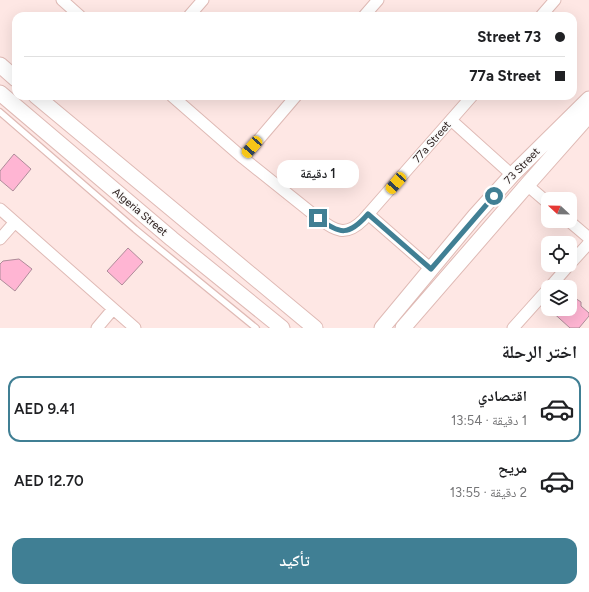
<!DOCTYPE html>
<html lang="ar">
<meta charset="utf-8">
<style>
:root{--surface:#fff;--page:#f2f2f2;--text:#202124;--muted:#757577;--line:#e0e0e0;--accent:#407f94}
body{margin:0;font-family:Figtree,"Noto Naskh Arabic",sans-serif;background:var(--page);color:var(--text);direction:rtl;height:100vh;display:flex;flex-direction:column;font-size:15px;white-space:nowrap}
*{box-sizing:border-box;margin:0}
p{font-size:13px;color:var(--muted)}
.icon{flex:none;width:22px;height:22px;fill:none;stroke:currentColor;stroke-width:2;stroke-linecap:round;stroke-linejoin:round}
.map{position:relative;height:328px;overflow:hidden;direction:ltr}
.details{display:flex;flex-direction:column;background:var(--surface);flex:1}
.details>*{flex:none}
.hud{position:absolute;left:12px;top:12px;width:565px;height:88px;border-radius:12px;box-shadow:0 4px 16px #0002;direction:rtl;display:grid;align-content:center;height:88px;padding:0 12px;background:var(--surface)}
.needle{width:26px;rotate:292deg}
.tools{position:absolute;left:541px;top:192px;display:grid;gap:8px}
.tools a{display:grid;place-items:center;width:36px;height:36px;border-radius:8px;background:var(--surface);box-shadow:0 4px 16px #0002;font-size:20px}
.end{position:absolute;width:18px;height:18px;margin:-9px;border:5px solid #407f94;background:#fff;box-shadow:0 0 0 2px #fff}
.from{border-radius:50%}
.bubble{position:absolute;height:28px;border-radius:12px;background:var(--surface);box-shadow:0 4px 16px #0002;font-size:13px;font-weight:600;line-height:28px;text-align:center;direction:rtl}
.car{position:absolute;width:12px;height:24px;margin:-12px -6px;border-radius:5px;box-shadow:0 0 3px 1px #0007;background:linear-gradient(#f5c518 24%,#345 0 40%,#f5c518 0 76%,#345 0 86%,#f5c518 0)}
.hud b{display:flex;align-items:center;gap:14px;height:38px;font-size:15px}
.hud b+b{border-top:1px solid var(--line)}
.hud i{width:10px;height:10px;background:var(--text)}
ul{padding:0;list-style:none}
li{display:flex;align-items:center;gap:12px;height:66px;margin:0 8px 6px;padding:0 4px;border:2px solid transparent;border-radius:12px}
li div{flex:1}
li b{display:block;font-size:15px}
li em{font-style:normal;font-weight:600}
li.selected{border-color:var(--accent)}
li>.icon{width:36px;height:36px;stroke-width:1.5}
h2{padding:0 12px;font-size:18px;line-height:48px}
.action{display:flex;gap:8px;margin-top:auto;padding:8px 12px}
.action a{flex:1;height:46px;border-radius:12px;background:var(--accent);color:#fff;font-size:16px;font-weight:600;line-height:46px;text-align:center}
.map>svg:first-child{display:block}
.building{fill:#ffb5d3;stroke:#ae8c99}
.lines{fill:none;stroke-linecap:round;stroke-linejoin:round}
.lane-casing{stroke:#dfbab5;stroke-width:8}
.street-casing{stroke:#dfbab5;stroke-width:13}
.secondary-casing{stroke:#dfbab5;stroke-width:17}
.lane{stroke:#fff;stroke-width:5.5}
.street{stroke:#fff;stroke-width:11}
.secondary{stroke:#fff;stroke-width:15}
.route{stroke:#407f94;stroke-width:5}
.labels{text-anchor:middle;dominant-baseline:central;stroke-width:3;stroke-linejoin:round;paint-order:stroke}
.street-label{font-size:11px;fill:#271a18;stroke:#fafafa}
</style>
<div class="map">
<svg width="589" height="328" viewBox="0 0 589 328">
<rect width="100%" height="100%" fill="#fee7e4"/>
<path class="building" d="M14 154 31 169 13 191 0 180V171Z
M128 248 143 262 122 285 107 271Z
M19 259 32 269 15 291 0 279V264L3 261Z
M575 298 581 302V306L589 313V316L579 328H570L549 309H570V299Z"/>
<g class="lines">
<defs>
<path id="lane" d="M0 112 135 229 256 328"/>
<path id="street" d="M62 0 80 16
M189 16 203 0
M364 16 378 0
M541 16 555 0
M172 96 243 158 318 218C335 231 346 237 363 220L472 96
M451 120 512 175
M243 158 296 96
M527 185 548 203
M0 209 135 328
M368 214 431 269
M569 221 589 238
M0 239 15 222
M570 264 589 243
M550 287 569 265
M97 328 113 309
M513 328 548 289"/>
<path id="secondary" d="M0 65 16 79
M0 93 172 239 282 328
M36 96 315 328
M382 328 475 216 512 175 589 99
M403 328 527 185 589 115"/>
</defs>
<use href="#lane" class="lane-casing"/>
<use href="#street" class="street-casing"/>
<use href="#secondary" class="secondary-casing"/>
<use href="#lane" class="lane"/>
<use href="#street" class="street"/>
<use href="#secondary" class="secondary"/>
</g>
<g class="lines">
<path class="route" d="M318 218C340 235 349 236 368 214L431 269 494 196"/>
</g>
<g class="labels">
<g class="street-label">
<text transform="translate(432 142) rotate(-49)">77a Street</text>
<text transform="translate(522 166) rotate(-46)">73 Street</text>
<text transform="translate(140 212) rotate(40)">Algeria Street</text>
</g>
</g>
</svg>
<div class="tools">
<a><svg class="needle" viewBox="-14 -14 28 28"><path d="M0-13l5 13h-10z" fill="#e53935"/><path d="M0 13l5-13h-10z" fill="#757577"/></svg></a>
<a><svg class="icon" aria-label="locate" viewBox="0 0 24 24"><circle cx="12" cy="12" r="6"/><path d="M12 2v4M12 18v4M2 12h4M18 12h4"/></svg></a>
<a><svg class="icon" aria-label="layers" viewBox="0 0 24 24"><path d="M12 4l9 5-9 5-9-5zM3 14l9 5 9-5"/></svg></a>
</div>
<i class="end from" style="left:494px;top:196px"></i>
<i class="end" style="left:318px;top:218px"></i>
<div class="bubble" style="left:277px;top:160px;width:82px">1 دقيقة</div>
<i class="car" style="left:252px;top:147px;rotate:221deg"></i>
<i class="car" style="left:396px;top:183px;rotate:221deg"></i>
<div class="hud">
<b><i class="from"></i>73 Street</b>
<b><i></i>77a Street</b>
</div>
</div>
<section class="details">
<h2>اختر الرحلة</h2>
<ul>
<li class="selected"><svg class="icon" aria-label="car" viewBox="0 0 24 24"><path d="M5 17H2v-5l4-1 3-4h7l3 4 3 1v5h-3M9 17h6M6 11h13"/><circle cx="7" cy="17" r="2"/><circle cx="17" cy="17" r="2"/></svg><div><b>اقتصادي</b><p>1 دقيقة · 13:54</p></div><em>AED 9.41</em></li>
<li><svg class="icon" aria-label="car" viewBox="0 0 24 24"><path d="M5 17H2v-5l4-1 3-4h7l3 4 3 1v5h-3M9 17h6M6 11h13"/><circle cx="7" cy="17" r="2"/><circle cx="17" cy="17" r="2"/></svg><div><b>مريح</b><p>2 دقيقة · 13:55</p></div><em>AED 12.70</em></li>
</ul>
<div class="action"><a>تأكيد</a></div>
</section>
